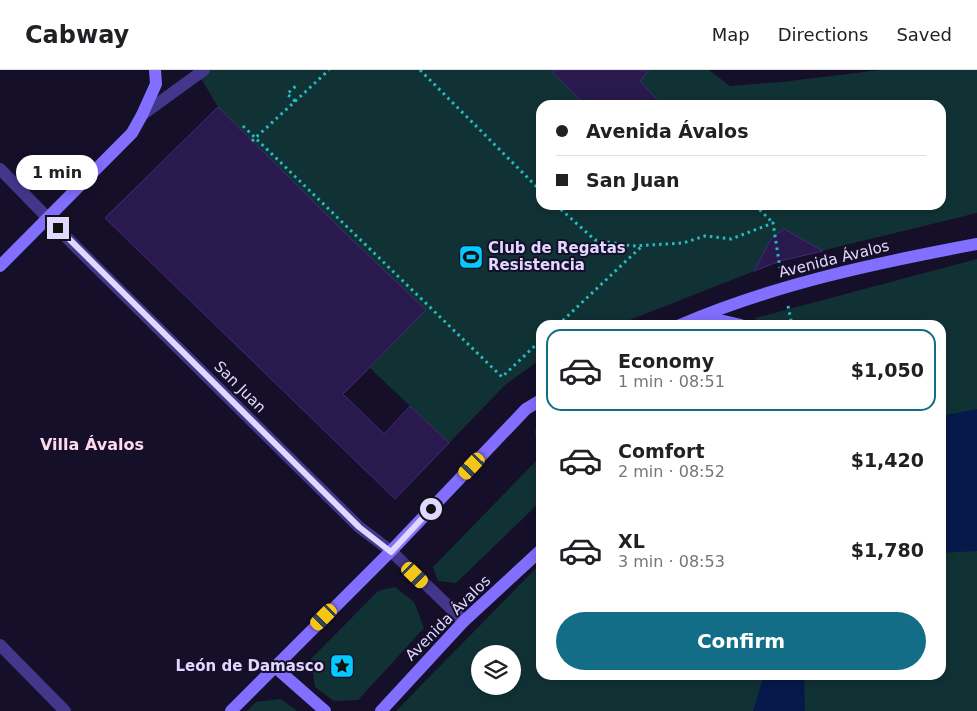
<!DOCTYPE html>
<meta charset="utf-8">
<style>
:root{--surface:#fff;--page:#f2f2f2;--text:#202124;--muted:#757577;--line:#e0e0e0;--accent:#136d87}
body{margin:0;font-family:"DejaVu Sans",sans-serif;background:var(--page);color:var(--text);height:100vh;display:flex;flex-direction:column;font-size:19px;white-space:nowrap}
*{box-sizing:border-box;margin:0}
p{font-size:16px;color:var(--muted)}
.icon{flex:none;width:28px;height:28px;fill:none;stroke:currentColor;stroke-width:2;stroke-linecap:round;stroke-linejoin:round}
.map{position:relative;flex:1;overflow:hidden}
.drawer{position:absolute;left:536px;top:250px;width:410px;height:360px;display:flex;flex-direction:column;background:var(--surface);border-radius:15px;box-shadow:0 2px 12px #0003}
.drawer>*{flex:none}
.guide{position:absolute;left:536px;top:30px;width:410px;height:110px;border-radius:15px;box-shadow:0 2px 12px #0003;display:grid;align-content:center;height:110px;padding:0 20px;background:var(--surface)}
.fabs{position:absolute;left:471px;top:575px;display:grid;gap:10px}
.fabs a{display:grid;place-items:center;width:50px;height:50px;border-radius:50%;background:var(--surface);box-shadow:0 2px 12px #0003;font-size:25px}
.end{position:absolute;width:22px;height:22px;margin:-11px;border:6px solid #e1d8ff;background:#111;box-shadow:0 0 0 2px #111}
.from{border-radius:50%}
.bubble{position:absolute;height:35px;border-radius:18px;background:var(--surface);box-shadow:0 2px 12px #0003;font-size:16px;font-weight:600;line-height:35px;text-align:center}
.car{position:absolute;width:15px;height:30px;margin:-15px -8px;border-radius:6px;box-shadow:0 0 4px 1px #0007;background:linear-gradient(#f5c518 24%,#345 0 40%,#f5c518 0 76%,#345 0 86%,#f5c518 0)}
.guide b{display:flex;align-items:center;gap:18px;height:48px;font-size:19px}
.guide b+b{border-top:1px solid var(--line)}
.guide i{width:12px;height:12px;background:var(--text)}
ul{padding:9px 0 0;list-style:none}
li{display:flex;align-items:center;gap:15px;height:82px;margin:0 10px 8px;padding:0 10px;border:2px solid transparent;border-radius:15px}
li div{flex:1}
li b{display:block;font-size:19px}
li em{font-style:normal;font-weight:600}
li.selected{border-color:var(--accent)}
li>.icon{width:45px;height:45px;stroke-width:1.5}
.cta{display:flex;gap:10px;margin-top:auto;padding:10px 20px}
.cta a{flex:1;height:58px;border-radius:30px;background:var(--accent);color:#fff;font-size:20px;font-weight:600;line-height:58px;text-align:center}
header{display:flex;align-items:center;gap:30px;box-sizing:border-box;height:70px;padding:0 25px;background:var(--surface);border-bottom:1px solid var(--line)}
header strong{font-size:24px}
nav{display:flex;gap:28px;margin-inline-start:auto;font-size:18px}
.map>svg:first-child{display:block}
.green{fill:#113235;fill-rule:evenodd}
.water{fill:#07184b}
.building{fill:#29194d;stroke:#432a7a}
.lines{fill:none;stroke-linecap:round;stroke-linejoin:round}
.path{stroke:#27bcc4;stroke-width:3;stroke-dasharray:2.5 4;stroke-linecap:butt}
.lane{stroke:#43378c;stroke-width:12}
.street{stroke:#43378c;stroke-width:12}
.secondary{stroke:#826fff;stroke-width:12}
.route{stroke:#e1d8ff;stroke-width:6}
.labels{text-anchor:middle;dominant-baseline:central;stroke-width:4;stroke-linejoin:round;paint-order:stroke}
.poi-label{font-size:15px;font-weight:bold;fill:#e1d8ff;stroke:#160f2a;text-anchor:start}
.street-label{font-size:15px;fill:#e1d8ff;stroke:#160f2a}
.neighbourhood-label{font-size:16px;font-weight:bold;fill:#ffdaed;stroke:#160f2a}
</style>
<header>
<strong>Cabway</strong>
<nav><a>Map</a><a>Directions</a><a>Saved</a></nav>
</header>
<div class="map">
<svg width="977" height="641" viewBox="0 0 977 641">
<rect width="100%" height="100%" fill="#160f2a"/>
<path class="green" d="M196 0H709L730 16 781 12 881 0H977V143L780 191 617 255H541V289L505 315 449 373 370 298 315 351 105 148 218 37ZM541 35H941V135H541Z
M977 189V641H396L541 493V605H941V255H760L755 248ZM480 584H512V616H480Z
M541 356V431L456 513 438 511 433 497 538 389 535 360Z
M395 517 414 532 424 558 358 630 334 631 315 617 311 589 378 521Z
M281 629 297 641H247L256 632Z"/>
<path class="water" d="M977 339V481L941 483V346Z
M764 605H809L804 612 805 641H753Z"/>
<path class="building" d="M551 0H649L640 11 662 35H585Z
M218 37 350 168 426 240 343 324 384 364 410 336 449 373 395 429 105 148Z
M784 159 823 181 780 191 754 201 771 169Z"/>
<g class="lines">
<path class="path" d="M420 0 541 121
M295 31 287 24 297 15
M243 56 502 307 541 270
M252 71 329 0
M556 135 595 170 632 176 683 173 705 166 731 169 773 153 780 198
M755 135 773 153
M788 236 792 255
M558 255 642 176"/>
<path class="lane" d="M142 45 204 0"/>
<path class="street" d="M0 99 76 177 359 457 391 481 464 551
M0 575 65 641"/>
<path class="secondary" d="M0 196 132 63 142 45 156 14 155 0
M702 246 741 255
M680 255C775 214 876 193 977 174
M275 597 325 641
M231 641 391 481 526 339 541 330
M381 641 464 551 541 480"/>
</g>
<g class="lines">
<path class="route" d="M58 158 359 457 391 482 431 439"/>
</g>
<defs>
<symbol id="stadium-square" viewBox="-11 -11 22 22"><rect x="-9" y="-9" width="18" height="18" rx="4" fill="#04caff" stroke="#160f2a"/><path d="M0-5a6.5 5 0 1 0 0 10a6.5 5 0 1 0 0-10ZM-3.5-1.8h7v3.6h-7Z" fill="#111"/></symbol>
<symbol id="sight-square" viewBox="-11 -11 22 22"><rect x="-9" y="-9" width="18" height="18" rx="4" fill="#04caff" stroke="#160f2a"/><path d="M0-6L1.8-2.2L6-1.7L2.9 1.2L3.7 5.4L0 3.3L-3.7 5.4L-2.9 1.2L-6-1.7L-1.8-2.2Z" fill="#111"/></symbol>
</defs>
<g fill-rule="evenodd">
<use href="#stadium-square" x="457" y="173" width="28" height="28"/>
<use href="#sight-square" x="328" y="582" width="28" height="28"/>
</g>
<g class="labels">
<g class="poi-label">
<text x="488" y="178">Club de Regatas<tspan x="488" dy="17">Resistencia</tspan></text>
<text x="324" y="596" text-anchor="end">León de Damasco</text>
</g>
<g class="street-label">
<text transform="translate(834 189) rotate(-14)">Avenida Ávalos</text>
<text transform="translate(240 317) rotate(45)">San Juan</text>
<text transform="translate(448 548) rotate(-45)">Avenida Ávalos</text>
</g>
<g class="neighbourhood-label">
<text x="92" y="374">Villa Ávalos</text>
</g>
</g>
</svg>
<div class="fabs">
<a><svg class="icon" aria-label="layers" viewBox="0 0 24 24"><path d="M12 4l9 5-9 5-9-5zM3 14l9 5 9-5"/></svg></a>
</div>
<i class="end from" style="left:431px;top:439px"></i>
<i class="end" style="left:58px;top:158px"></i>
<div class="bubble" style="left:16px;top:85px;width:82px">1 min</div>
<i class="car" style="left:472px;top:396px;rotate:223deg"></i>
<i class="car" style="left:415px;top:505px;rotate:134deg"></i>
<i class="car" style="left:324px;top:547px;rotate:225deg"></i>
<div class="guide">
<b><i class="from"></i>Avenida Ávalos</b>
<b><i></i>San Juan</b>
</div>
<section class="drawer">
<ul>
<li class="selected"><svg class="icon" aria-label="car" viewBox="0 0 24 24"><path d="M5 17H2v-5l4-1 3-4h7l3 4 3 1v5h-3M9 17h6M6 11h13"/><circle cx="7" cy="17" r="2"/><circle cx="17" cy="17" r="2"/></svg><div><b>Economy</b><p>1 min · 08:51</p></div><em>$1,050</em></li>
<li><svg class="icon" aria-label="car" viewBox="0 0 24 24"><path d="M5 17H2v-5l4-1 3-4h7l3 4 3 1v5h-3M9 17h6M6 11h13"/><circle cx="7" cy="17" r="2"/><circle cx="17" cy="17" r="2"/></svg><div><b>Comfort</b><p>2 min · 08:52</p></div><em>$1,420</em></li>
<li><svg class="icon" aria-label="car" viewBox="0 0 24 24"><path d="M5 17H2v-5l4-1 3-4h7l3 4 3 1v5h-3M9 17h6M6 11h13"/><circle cx="7" cy="17" r="2"/><circle cx="17" cy="17" r="2"/></svg><div><b>XL</b><p>3 min · 08:53</p></div><em>$1,780</em></li>
</ul>
<div class="cta"><a>Confirm</a></div>
</section>
</div>
